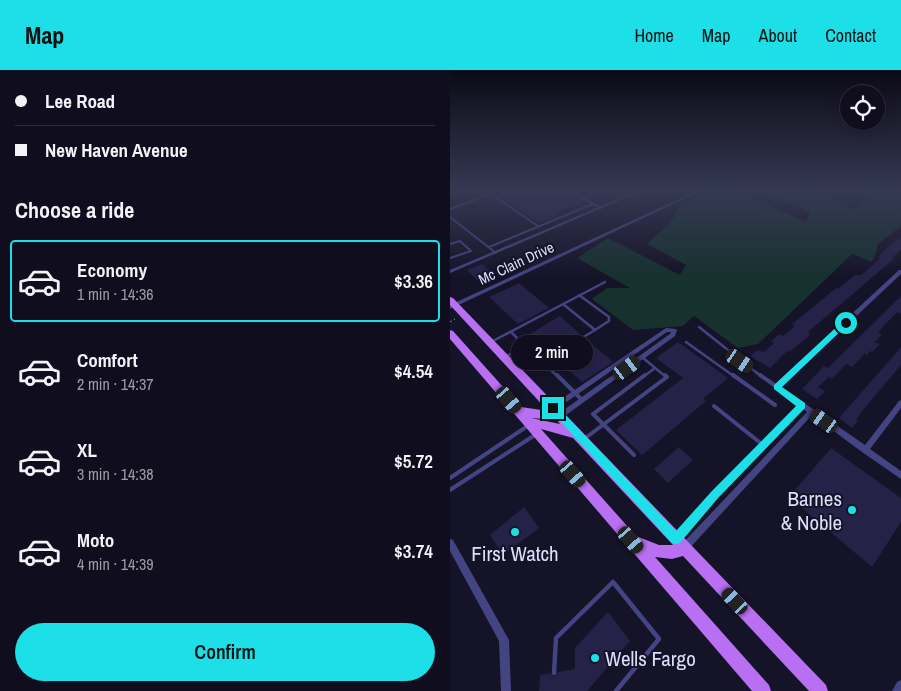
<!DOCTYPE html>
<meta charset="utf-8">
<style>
:root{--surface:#100e1e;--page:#1e1c2b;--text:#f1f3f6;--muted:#9c9ca4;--line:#302e3c;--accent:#1ddfe8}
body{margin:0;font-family:"Archivo Narrow",sans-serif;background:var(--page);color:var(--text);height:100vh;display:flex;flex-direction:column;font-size:19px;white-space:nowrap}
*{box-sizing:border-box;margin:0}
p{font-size:16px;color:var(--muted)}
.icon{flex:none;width:28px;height:28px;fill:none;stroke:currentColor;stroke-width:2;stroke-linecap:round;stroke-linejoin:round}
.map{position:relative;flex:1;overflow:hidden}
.panel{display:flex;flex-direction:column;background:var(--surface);width:450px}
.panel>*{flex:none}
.top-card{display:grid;align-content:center;height:110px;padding:0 15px;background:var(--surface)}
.buttons{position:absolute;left:390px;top:15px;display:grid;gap:10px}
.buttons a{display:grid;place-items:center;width:45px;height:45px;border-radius:50%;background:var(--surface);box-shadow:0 2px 12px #0003,0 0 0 1px var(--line);font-size:25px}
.end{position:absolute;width:22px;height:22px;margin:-11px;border:6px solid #1ddfe8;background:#111;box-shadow:0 0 0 2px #111}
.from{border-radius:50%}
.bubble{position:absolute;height:35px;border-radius:18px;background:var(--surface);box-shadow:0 2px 12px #0003,0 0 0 1px var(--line);font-size:16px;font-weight:600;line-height:35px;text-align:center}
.car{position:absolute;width:15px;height:30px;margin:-15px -8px;border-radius:6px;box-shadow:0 0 4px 1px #0007;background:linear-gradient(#222 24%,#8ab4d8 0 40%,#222 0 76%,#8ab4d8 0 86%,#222 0)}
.top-card b{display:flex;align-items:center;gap:18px;height:48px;font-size:19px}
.top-card b+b{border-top:1px solid var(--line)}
.top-card i{width:12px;height:12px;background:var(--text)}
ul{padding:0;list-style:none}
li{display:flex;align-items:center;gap:15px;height:82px;margin:0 10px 8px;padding:0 5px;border:2px solid transparent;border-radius:5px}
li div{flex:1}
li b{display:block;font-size:19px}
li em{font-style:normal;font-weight:600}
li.active{border-color:var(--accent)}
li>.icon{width:45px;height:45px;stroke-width:1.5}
h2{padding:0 15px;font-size:22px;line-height:60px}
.cta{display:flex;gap:10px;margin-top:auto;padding:10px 15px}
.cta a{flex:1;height:58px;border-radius:30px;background:var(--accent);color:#111;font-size:20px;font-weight:600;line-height:58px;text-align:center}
header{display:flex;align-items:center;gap:30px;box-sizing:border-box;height:70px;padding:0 25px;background:var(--accent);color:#111}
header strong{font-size:24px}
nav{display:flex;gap:28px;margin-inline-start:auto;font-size:18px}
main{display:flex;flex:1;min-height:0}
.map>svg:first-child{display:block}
.green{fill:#17312f}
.building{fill:#262147}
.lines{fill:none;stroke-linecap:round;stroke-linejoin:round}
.path{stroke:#3db0a2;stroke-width:1;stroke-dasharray:2 2.5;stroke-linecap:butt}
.service-far3{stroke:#434482;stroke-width:2}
.service-far2{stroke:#434482;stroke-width:2.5}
.service-far1{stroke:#434482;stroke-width:4}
.service{stroke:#434482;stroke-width:4.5}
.minor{fill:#434482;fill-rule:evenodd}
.tertiary{fill:#434482;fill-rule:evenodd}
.primary{fill:#b96ff1;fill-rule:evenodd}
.route{fill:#1ddfe8}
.poi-dot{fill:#1ddfe8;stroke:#151328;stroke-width:2}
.labels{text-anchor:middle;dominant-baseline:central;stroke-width:4;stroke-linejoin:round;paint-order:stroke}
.far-street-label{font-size:15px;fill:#dfddfc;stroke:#151328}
.near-poi-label{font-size:21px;fill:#dfddfc;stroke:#151328;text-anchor:end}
</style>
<header>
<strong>Map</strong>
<nav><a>Home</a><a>Map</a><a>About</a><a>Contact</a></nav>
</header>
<main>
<section class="panel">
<div class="top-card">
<b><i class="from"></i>Lee Road</b>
<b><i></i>New Haven Avenue</b>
</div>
<h2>Choose a ride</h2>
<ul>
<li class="active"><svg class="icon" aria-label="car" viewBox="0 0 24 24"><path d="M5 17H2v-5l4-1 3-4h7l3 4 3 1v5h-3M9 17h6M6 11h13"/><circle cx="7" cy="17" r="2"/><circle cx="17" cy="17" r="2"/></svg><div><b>Economy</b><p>1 min · 14:36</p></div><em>$3.36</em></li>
<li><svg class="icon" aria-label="car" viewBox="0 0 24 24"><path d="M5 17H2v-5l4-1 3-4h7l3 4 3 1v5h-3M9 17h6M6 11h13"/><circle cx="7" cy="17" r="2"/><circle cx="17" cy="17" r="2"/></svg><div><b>Comfort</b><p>2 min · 14:37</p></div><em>$4.54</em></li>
<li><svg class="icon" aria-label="car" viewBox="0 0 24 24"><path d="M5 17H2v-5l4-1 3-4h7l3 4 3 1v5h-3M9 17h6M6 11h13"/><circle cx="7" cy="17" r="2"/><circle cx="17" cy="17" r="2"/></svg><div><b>XL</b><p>3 min · 14:38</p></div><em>$5.72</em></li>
<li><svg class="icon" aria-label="car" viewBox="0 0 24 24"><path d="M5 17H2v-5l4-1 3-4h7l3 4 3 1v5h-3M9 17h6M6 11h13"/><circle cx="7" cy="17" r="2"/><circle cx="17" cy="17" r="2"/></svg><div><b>Moto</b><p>4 min · 14:39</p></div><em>$3.74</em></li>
</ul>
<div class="cta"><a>Confirm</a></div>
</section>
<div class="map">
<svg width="451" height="621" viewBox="0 0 451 621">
<rect width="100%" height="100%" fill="#151328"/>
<path class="green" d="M258 120H285L356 152 360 142 309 121 361 120 405 139 422 126 413 120H442L451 123V156L428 174 426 183 422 192 402 184 308 274 288 278 244 246 233 256 183 260 142 229 157 218H180L127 188 158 168 230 205 236 195 197 174 220 153 231 134Z"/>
<path class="building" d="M41 120 69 121 76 120 79 122 85 120H111L132 132 104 143 108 146 89 153Z
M451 167V180L443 187 445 188 358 262 360 264 359 266 339 282 337 281 320 298 300 286 307 280 314 282 324 273 321 271 329 264 333 266 345 256 342 254 386 218 388 219 405 205H411L431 188 428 187 436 179Z
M32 194 47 208 32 215 17 200Z
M69 213 99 238 68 254 39 227Z
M451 226V244L447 242 428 262 432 264 425 272 430 274 422 282 420 281 417 285 415 283 402 297 396 294 382 309 379 307 368 317 375 321 367 329 352 319 374 296 378 298Z
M110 246 131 265 101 284 95 279 93 280 78 265Z
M136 269 163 292 132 312 106 288Z
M228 272 278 308 253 329 256 331 192 385 166 360 233 308 206 288Z
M451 277V295L409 345 406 350 408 351 402 358 389 348Z
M229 377 243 390 218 413 204 399Z
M381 378 451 428V452L422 497 339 427Z
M74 437 89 458 53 485 40 465Z
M158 542 180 571 137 621H89L90 605 100 603 104 607 108 602 125 599V578Z"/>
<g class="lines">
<path class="path" d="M0 252 5 249"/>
<path class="service-far3" d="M35 120 88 156
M118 120 151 138
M0 139 41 124
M0 147 46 183
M0 174 10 171 21 181
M39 177 143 134
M0 188 21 181"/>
<path class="service-far2" d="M129 225 159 247V251L145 260
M249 257 312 307
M41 272 155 212
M236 272 285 307
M75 276 93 292 145 260 113 234
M55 287 75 276 61 262
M192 287 216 307
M98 297 108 307
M193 307 205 298"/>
<path class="service-far1" d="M107 305 132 330
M283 305 325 335
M310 305 327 317
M264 336 313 375
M134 369 217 307 215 305
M184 385 143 344 195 305
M0 408 79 355
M0 420 85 365"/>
<path class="service" d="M104 603 106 568 163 512 209 569 166 621"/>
<path class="minor" d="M189 120H194L0 203V200Z
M248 120H253L0 239V235Z
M449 200H451V204L331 317 415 375 449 331 451 330V338L420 379 451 401V409L412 382 362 345 237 481 234 482 231 481 230 478 231 475 357 342 353 339 268 428 229 472 226 473 223 472 222 469 223 466 262 422 348 335 325 319 324 317 325 315Z
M216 258 226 259 227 260 225 266 112 348 110 349 108 348 107 346 108 344 220 264 221 262H217L105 340 103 341 101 340 100 338 101 336Z
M0 469 3 470 59 570 61 621H51L49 571 0 481Z"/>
<path class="tertiary" d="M451 610V621H442L447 612Z"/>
<path class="primary" d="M0 227 3 228 376 615 378 621H359L233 486 222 489 205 487 319 615 321 621H302L0 269V260L3 261 71 337 98 341 0 235ZM81 348 107 350 110 354ZM91 359 123 368 223 475H209L186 466Z"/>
</g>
<linearGradient id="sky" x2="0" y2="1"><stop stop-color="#0c0a16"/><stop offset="0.58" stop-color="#353953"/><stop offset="1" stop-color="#353953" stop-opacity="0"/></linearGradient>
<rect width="451" height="207" fill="url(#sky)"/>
<path class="route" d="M393 251 399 253 332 317 355 333V338L268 428 230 473 226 474 222 473 98 338 100 335H106L226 461 261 422 346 336 324 319V315Z"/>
<g class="poi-dot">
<circle cx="402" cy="440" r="5"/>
<circle cx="65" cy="462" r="5"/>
<circle cx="145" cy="588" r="5"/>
</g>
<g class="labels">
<g class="far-street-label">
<text transform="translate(66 193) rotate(-25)">Mc Clain Drive</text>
</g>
<g class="near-poi-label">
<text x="392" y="428">Barnes<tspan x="392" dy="24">&amp; Noble</tspan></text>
<text x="65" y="483" text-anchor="middle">First Watch</text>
<text x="155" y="588" text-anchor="start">Wells Fargo</text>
</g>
</g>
</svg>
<div class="buttons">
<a><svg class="icon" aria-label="locate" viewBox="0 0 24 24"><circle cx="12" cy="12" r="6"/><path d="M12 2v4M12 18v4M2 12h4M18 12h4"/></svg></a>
</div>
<i class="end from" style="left:396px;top:253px"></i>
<i class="end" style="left:103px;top:338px"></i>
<div class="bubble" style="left:61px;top:265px;width:82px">2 min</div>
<i class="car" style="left:290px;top:291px;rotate:124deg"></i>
<i class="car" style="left:177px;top:298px;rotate:54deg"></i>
<i class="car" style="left:59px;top:330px;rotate:139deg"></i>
<i class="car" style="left:374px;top:351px;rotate:305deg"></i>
<i class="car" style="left:123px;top:404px;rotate:139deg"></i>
<i class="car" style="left:181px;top:470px;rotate:139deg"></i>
<i class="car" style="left:285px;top:531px;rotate:317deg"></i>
</div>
</main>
